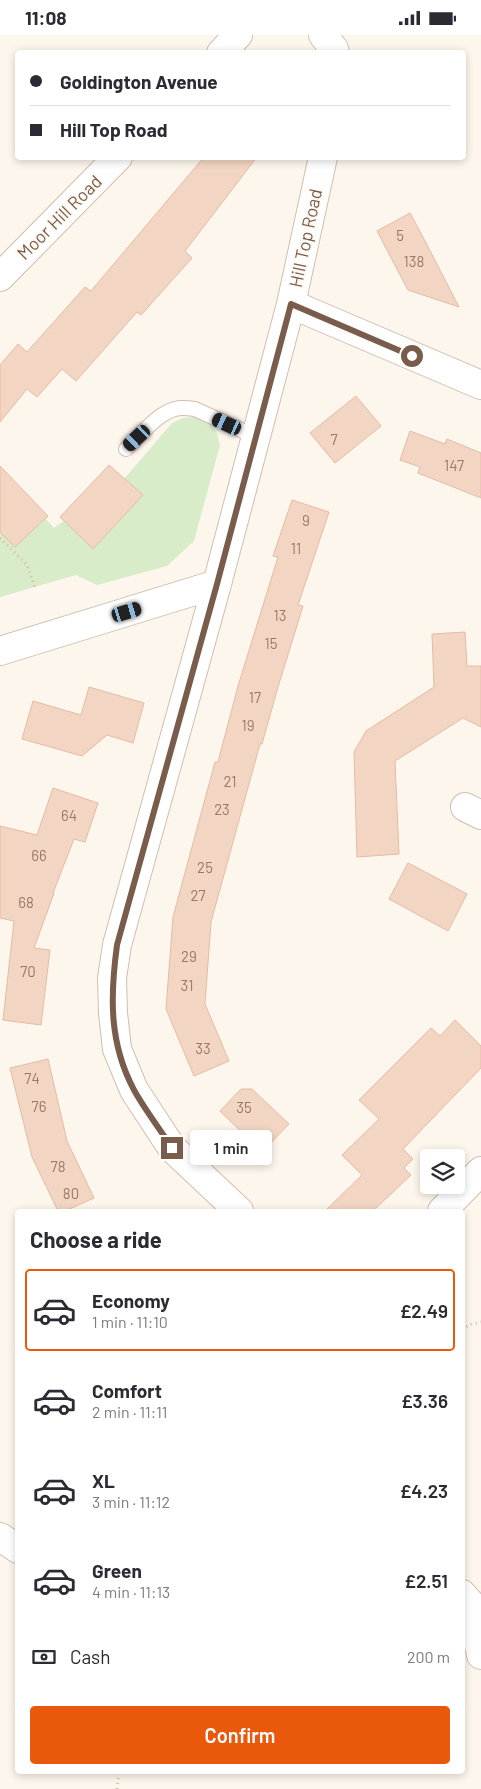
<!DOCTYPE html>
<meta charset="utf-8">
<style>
:root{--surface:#fff;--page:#f7f7f7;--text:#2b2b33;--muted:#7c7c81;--line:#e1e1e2;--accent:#ea580c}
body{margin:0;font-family:Barlow,sans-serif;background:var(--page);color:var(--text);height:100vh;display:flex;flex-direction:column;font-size:19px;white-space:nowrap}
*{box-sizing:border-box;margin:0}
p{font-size:16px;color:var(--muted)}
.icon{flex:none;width:28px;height:28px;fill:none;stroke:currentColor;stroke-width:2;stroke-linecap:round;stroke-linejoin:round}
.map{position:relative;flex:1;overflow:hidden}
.side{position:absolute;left:15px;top:1174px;width:450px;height:565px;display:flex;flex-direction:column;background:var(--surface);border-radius:5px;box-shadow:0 2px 8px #0003}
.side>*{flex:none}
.top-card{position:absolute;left:15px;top:15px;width:451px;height:110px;border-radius:5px;box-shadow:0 2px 8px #0003;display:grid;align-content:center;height:110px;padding:0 15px;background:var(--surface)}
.buttons{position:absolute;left:420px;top:1114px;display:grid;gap:10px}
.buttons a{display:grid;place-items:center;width:45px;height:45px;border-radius:5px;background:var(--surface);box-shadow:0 2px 8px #0003;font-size:25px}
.end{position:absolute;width:22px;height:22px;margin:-11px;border:6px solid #7a5c4d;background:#fff;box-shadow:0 0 0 2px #fff}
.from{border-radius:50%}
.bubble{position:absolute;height:35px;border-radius:5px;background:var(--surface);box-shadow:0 2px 8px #0003;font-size:16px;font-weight:600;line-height:35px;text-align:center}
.car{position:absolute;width:15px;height:30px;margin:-15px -8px;border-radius:6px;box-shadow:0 0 4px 1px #0007;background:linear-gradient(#222 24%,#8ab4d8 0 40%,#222 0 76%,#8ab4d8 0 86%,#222 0)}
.top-card b{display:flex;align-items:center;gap:18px;height:48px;font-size:19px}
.top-card b+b{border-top:1px solid var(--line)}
.top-card i{width:12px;height:12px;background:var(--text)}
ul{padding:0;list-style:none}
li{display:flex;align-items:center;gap:15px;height:82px;margin:0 10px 8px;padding:0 5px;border:2px solid transparent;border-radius:5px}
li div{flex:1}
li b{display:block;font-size:19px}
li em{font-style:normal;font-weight:600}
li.on{border-color:var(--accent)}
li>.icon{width:45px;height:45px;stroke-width:1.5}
h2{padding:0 15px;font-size:22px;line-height:60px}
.pay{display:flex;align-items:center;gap:12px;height:55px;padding:0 15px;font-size:19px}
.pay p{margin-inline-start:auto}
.button{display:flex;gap:10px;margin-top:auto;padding:10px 15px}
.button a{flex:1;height:58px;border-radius:5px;background:var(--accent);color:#fff;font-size:20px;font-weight:600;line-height:58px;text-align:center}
.status{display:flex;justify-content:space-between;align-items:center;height:35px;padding:0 25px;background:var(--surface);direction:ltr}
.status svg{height:14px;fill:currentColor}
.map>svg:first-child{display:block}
.green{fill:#d8ecc9}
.building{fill:#f3d5c3;stroke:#e6bba3}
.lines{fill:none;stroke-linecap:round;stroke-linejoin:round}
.service-casing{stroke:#d1beb0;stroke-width:16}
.minor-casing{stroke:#d1beb0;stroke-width:30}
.tertiary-casing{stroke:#d1beb0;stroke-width:30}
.path{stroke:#d9b8a5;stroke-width:3;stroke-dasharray:1 4;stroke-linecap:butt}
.service{stroke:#fff;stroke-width:14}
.minor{stroke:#fff;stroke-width:28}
.tertiary{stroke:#fff;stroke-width:28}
.route{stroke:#7a5c4d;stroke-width:6}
.labels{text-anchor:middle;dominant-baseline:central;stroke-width:4;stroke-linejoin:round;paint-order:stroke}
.number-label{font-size:15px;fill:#987a6a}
.street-label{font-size:18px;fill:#7a5c4d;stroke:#fffaf3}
</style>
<div class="status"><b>11:08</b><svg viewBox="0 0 49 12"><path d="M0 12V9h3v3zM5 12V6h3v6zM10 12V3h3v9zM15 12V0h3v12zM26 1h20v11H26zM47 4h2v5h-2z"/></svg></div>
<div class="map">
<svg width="481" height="1754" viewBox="0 0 481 1754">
<rect width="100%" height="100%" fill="#fdf6ec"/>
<path class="green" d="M194 382C212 389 216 391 220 410L194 506 167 531 97 550 76 540 0 562V434L54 493 124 444 172 388 183 383Z"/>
<path class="building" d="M204 122H257L185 216 192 223 141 280 137 277 76 346 62 334 37 362 27 354 0 387V330L18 309 27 317 85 252 91 256Z
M410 178 424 204 459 272 408 255 377 196Z
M356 361 381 391 335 428 310 398Z
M410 396 445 409 447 404 481 418V463L418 438 420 432 400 425Z
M109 430 143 460 93 514 60 482Z
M0 431 48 481 15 512 0 497Z
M292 465 329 477 298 570 303 571 278 652 262 709H260L211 887 205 969 229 1026 194 1041 166 974 173 882 215 727H218L238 651 278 522 273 521Z
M465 597 467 631H481V692L463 683 395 726 399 819 357 822 354 717 366 696 434 652 432 599Z
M89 652 144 668 133 708 107 700 82 721 22 704 33 666 81 680Z
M53 753 98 768 85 807 74 804 53 858H54L34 913 50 915 41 990 3 985 14 886 0 883V791L37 800Z
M408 828 467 859 448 896 389 864Z
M455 985 481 1011V1033L403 1114 413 1124 404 1133 411 1140 373 1176H325L362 1140 342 1120 379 1084 359 1065 431 993 440 1001Z
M48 1024 67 1106 94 1163 65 1176H58L32 1122 10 1033Z
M241 1054H252L289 1089 262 1117 220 1076Z"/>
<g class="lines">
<defs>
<path id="service" d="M126 414C140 401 156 379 175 374 181 372 188 373 195 374L256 402"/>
<path id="minor" d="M323 0 334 14 335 18
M291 269 481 350
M0 616 217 549
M465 772 481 780
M239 1176 172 1113 134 1055 117 1014 113 978 112 943 117 910 217 549 291 269 323 122
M442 1176 481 1136
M0 1502 18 1514
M462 1559 470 1568 481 1620"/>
<path id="tertiary" d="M221 18 238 0
M0 242 118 122"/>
</defs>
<use href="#service" class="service-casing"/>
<use href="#minor" class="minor-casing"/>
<use href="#tertiary" class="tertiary-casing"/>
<path class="path" d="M0 503 27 530 36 555
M462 1294 472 1289 481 1287
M117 1754 119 1736"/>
<use href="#service" class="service"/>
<use href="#minor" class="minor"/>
<use href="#tertiary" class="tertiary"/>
</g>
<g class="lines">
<path class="route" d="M172 1113C160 1094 145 1075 134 1055 109 1008 110 962 117 910L217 549 291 269 412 321"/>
</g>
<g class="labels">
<g class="number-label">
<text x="400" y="200">5</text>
<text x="414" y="226">138</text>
<text x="334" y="404">7</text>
<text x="454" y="430">147</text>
<text x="306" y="485">9</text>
<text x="296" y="513">11</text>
<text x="280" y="580">13</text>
<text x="271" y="608">15</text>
<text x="255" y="662">17</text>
<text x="248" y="690">19</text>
<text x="230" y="746">21</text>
<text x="222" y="774">23</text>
<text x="69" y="780">64</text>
<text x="39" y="820">66</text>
<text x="205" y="832">25</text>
<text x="198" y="860">27</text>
<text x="26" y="867">68</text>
<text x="189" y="921">29</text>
<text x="28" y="936">70</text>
<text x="187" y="950">31</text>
<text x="203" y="1013">33</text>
<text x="32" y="1043">74</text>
<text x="39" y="1071">76</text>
<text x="244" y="1072">35</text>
<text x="58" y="1131">78</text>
<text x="71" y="1158">80</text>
</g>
<g class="street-label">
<text transform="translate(59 182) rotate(-45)">Moor Hill Road</text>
<text transform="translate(305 203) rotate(-78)">Hill Top Road</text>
</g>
</g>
</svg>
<div class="buttons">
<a><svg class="icon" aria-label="layers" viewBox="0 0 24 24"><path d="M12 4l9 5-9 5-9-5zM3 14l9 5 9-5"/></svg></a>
</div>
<i class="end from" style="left:412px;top:321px"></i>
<i class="end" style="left:172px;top:1113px"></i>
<div class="bubble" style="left:190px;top:1095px;width:82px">1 min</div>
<i class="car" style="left:227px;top:389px;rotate:295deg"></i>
<i class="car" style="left:137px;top:403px;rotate:227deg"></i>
<i class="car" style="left:127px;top:577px;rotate:73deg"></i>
<div class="top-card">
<b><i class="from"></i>Goldington Avenue</b>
<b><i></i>Hill Top Road</b>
</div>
<section class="side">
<h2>Choose a ride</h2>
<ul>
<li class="on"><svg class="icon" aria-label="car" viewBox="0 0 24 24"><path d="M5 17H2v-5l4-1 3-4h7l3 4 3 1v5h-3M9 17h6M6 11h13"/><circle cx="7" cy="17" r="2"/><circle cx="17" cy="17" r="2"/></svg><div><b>Economy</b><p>1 min · 11:10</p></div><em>£2.49</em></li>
<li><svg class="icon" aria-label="car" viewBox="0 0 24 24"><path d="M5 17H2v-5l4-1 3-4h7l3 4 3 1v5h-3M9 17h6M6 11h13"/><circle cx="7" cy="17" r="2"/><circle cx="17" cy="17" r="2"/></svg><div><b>Comfort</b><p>2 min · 11:11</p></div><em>£3.36</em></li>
<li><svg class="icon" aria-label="car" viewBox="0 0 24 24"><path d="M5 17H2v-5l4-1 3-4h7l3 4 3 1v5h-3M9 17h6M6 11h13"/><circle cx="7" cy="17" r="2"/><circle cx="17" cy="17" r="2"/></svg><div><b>XL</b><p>3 min · 11:12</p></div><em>£4.23</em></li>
<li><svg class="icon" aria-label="car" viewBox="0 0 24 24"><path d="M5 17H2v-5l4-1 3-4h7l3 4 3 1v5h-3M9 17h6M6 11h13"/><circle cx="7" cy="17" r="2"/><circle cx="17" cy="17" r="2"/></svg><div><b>Green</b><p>4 min · 11:13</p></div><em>£2.51</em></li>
</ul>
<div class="pay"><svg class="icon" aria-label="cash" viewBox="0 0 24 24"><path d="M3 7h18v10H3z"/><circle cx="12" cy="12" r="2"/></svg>Cash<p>200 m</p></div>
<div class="button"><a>Confirm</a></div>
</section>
</div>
